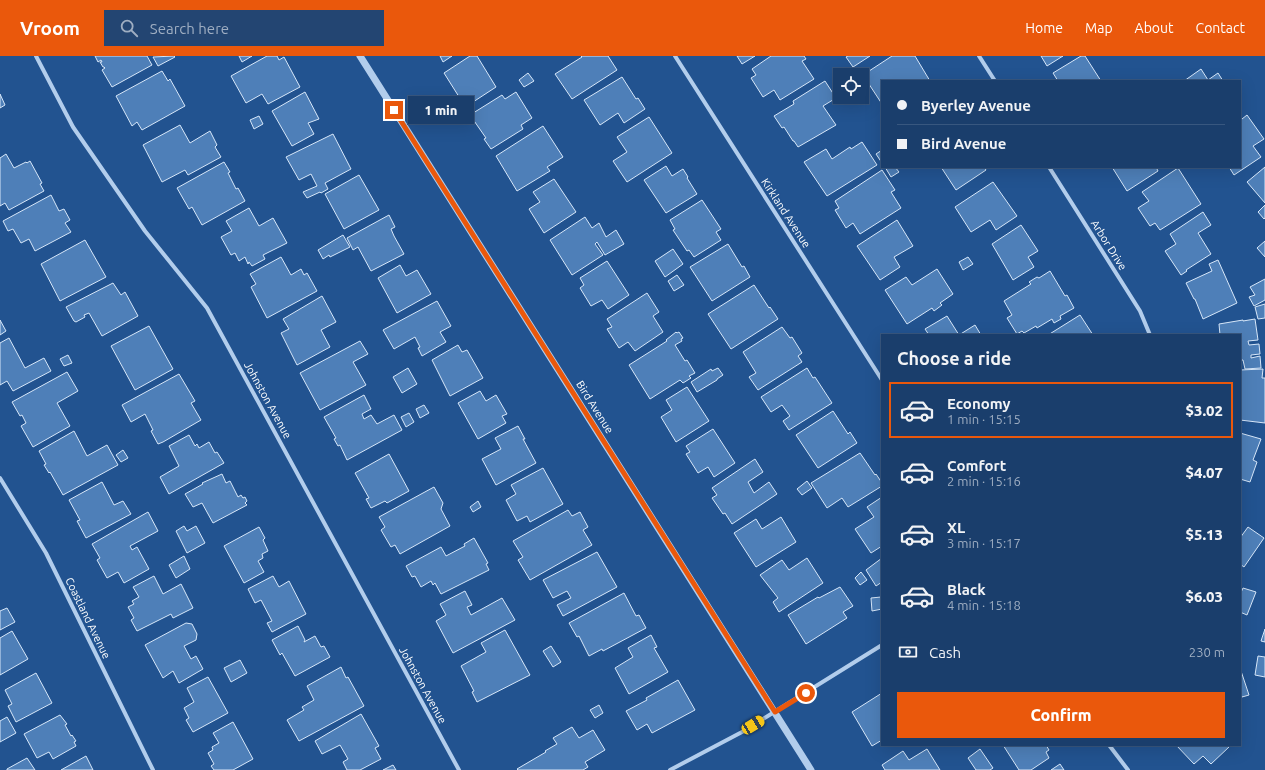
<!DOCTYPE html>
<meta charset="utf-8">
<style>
:root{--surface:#1a3e6c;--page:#234572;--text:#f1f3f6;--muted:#9faec2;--line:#38577f;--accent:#ea580c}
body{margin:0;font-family:Ubuntu,sans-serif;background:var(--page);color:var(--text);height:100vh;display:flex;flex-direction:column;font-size:15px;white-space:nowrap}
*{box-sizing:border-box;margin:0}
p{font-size:13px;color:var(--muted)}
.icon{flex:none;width:22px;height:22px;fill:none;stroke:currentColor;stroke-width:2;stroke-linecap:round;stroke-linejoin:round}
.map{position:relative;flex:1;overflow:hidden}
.panel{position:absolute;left:881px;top:278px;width:360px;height:412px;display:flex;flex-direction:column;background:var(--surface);border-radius:0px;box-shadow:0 4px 16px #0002,0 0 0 1px var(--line)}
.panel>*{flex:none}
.guide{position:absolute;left:881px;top:24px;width:360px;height:88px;border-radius:0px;box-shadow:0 4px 16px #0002,0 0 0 1px var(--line);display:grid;align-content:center;height:88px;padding:0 16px;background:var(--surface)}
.tools{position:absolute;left:833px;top:12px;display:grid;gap:8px}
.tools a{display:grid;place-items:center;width:36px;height:36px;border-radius:0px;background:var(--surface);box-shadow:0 4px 16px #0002,0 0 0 1px var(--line);font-size:20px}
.end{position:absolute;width:18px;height:18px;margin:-9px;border:5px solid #ea580c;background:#fff;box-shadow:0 0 0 2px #fff}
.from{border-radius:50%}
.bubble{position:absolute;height:28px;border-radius:0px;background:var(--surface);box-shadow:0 4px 16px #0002,0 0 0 1px var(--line);font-size:13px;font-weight:800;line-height:28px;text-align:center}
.car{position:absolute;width:12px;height:24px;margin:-12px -6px;border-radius:5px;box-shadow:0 0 3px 1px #0007;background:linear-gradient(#f5c518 24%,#345 0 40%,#f5c518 0 76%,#345 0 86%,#f5c518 0)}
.guide b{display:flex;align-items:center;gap:14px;height:38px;font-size:15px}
.guide b+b{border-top:1px solid var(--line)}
.guide i{width:10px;height:10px;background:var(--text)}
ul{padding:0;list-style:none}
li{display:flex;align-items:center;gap:12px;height:56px;margin:0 8px 6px;padding:0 8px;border:2px solid transparent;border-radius:0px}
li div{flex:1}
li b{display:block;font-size:15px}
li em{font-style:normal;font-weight:800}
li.selected{border-color:var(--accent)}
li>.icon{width:36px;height:36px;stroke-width:1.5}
h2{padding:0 16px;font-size:18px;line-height:48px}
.pay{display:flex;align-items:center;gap:10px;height:44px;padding:0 16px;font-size:15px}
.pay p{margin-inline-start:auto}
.primary-button{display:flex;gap:8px;margin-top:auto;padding:8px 16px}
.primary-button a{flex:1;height:46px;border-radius:0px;background:var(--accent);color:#fff;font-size:16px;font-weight:800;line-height:46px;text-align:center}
header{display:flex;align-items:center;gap:24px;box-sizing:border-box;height:56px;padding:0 20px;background:var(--accent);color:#fff}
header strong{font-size:19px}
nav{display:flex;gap:22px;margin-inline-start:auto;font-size:14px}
.search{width:280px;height:36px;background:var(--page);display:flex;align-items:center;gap:10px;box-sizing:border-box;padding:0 14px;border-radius:0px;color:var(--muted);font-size:15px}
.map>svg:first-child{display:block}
.building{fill:#4e7fb8;stroke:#d7e7f9}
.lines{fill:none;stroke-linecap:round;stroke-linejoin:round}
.minor{stroke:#b2cdec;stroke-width:4}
.tertiary{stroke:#b2cdec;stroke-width:7}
.route{stroke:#ea580c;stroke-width:5}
.labels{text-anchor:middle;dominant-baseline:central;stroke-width:3;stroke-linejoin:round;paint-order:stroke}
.street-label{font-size:11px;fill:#fff;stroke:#225390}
</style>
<header>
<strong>Vroom</strong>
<div class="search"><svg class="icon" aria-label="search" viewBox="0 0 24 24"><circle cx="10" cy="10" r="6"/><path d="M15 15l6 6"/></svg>Search here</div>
<nav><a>Home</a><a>Map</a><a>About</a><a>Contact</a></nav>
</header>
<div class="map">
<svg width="1265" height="714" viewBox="0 0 1265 714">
<rect width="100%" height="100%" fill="#225390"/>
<path class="building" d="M95 0H147L152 9 112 31 102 14 105 12 104 11H103L100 6H102L101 4 98 6Z
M174 0 175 1 158 10 153 1Z
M239 0H252L242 6Z
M267 0H277L279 4 284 1 300 31 268 48 262 38 246 47 231 20Z
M440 0H452L443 6Z
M470 0H477L496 31 470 48 465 41 461 44 444 17Z
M581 0H608L617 14 572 43 555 18 582 1Z
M737 0H755L742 8Z
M771 0H804L806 3 802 5 814 23 780 44 774 34 763 41 751 22 756 19 752 13Z
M848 0H870L853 11 846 1Z
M892 0H915L930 25H882V48L863 19Z
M1041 0H1063L1047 10Z
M1081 0H1085L1101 25H1058L1053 17Z
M1201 13 1208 24 1218 17 1223 25H1184Z
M162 15 168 25 170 23 185 50 142 74 137 66 132 70 116 40Z
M528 17 534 25 524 31 519 24Z
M622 21 636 43 638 42 645 53 624 67 618 57 600 69 584 44Z
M825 25 836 42 823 50 836 69 798 91 794 85H793L784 71 782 72 774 60 794 48 793 45Z
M305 36 319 63 308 67 314 78 292 90 272 55Z
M516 36 532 62 521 69 523 73 491 93 484 83 486 82 470 59 502 39 505 43Z
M0 38 5 49 0 52Z
M1247 59 1264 83 1253 90 1261 101 1234 119 1229 111H1240V61L1242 63Z
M259 60 263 68 254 73 250 64Z
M649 61 672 97 627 126 613 105 627 96 617 81Z
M180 69 190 87 210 75 217 89 215 91 221 101 188 119 185 114 162 126 143 89Z
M543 70 563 101 547 111 550 115 517 135 496 100Z
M333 78 351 113 325 127 328 133 321 137 320 136 307 142 303 136 317 130 311 118 299 124 286 101Z
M862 86 877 109 827 140 804 106 826 93 832 103 850 91 851 93Z
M882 94V107L876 98Z
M6 98 14 112 26 106 27 107 30 105 42 127 40 128 44 135 9 154 5 147 0 150V102Z
M224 106 230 116 228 117 236 133 238 132 245 145 202 169 192 151 189 153 177 132Z
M666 110 672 120 683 113 688 121 687 122 697 138 666 157 644 124Z
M885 111H895L899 116 891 121Z
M941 111H984L986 114 956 134Z
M1112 111H1156L1158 115 1127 135Z
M1265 111V147L1247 126Z
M1178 112 1201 148 1160 174 1155 167 1150 170 1138 152 1149 145 1142 136Z
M882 114 895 134 891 136 901 152 860 178 853 167 846 172 835 154 839 152 835 145Z
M359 119 379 154 344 173 325 138Z
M554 123 576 156 544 177 529 153 540 146 533 136Z
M993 126 1017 160 996 174 990 164 971 176 955 151Z
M51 139 59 155 64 153 70 164 65 167 71 176 35 195 29 183 21 187 13 173 8 175 3 165Z
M702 144 721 173 716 176 721 184 694 201 689 194 687 195 673 174 675 173 670 164Z
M1265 149V162L1264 163 1258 156Z
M249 152 259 170 273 162 287 187 263 199 265 203 252 210 249 206 248 208 245 201 239 205 235 197 231 199 221 181 232 175 226 165Z
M1203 156 1211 169 1198 177 1211 198 1186 214 1187 215 1181 219 1165 195 1176 188 1170 178Z
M389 159 395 171 391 173 394 180 404 198 371 215 358 191 353 194 347 182Z
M585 161 592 172 599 167 606 181 616 174 624 188 605 199 597 186 595 188 603 199 572 219 550 184Z
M897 164 913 190 894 201 900 211 880 224 857 190Z
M1021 169 1038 195 1028 201 1034 211 1013 224 992 188Z
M343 179 350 191 330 201 329 199 323 203 318 194Z
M85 184 106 221 60 245 41 208Z
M1265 185V201L1257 192Z
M728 188 742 211 744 210 750 221 712 245 690 211Z
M673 193 683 208 665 221 655 205Z
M281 201 291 219 301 213 304 219 307 217 317 235 267 262 251 231 256 228 250 218Z
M968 201 973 208 963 214 959 206Z
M1218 204 1237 247 1203 263 1195 243H1194L1186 227 1212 215 1209 208Z
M607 205 629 239 608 253 602 244 591 250 580 232 584 229 580 222Z
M400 209 406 220 417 214 431 238 397 257 378 222Z
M937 213 953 238 940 247 942 249 934 255 932 252 907 268 885 234 906 221 912 229Z
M1050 215 1065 240 1067 239 1074 252 1060 260 1061 263 1054 267 1052 263 1037 272 1036 270 1024 277 1022 275 1017 278 1007 262 1012 259 1004 245 1031 228 1029 226 1037 221 1039 222Z
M677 219 684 229 674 235 668 225Z
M1265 223V244L1254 250 1249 241 1255 239 1250 231Z
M113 227 121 239 125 236 138 260 102 280 89 257 84 259 85 261 76 266 74 265 66 251Z
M754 229 769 252 770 251 778 263 731 293 708 258Z
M647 237 659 256 653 260 663 276 635 295 628 286 619 292 607 273 612 271 607 263Z
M322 240 336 266 321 274 330 291 297 309 281 277 289 273 283 263Z
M437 245 451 270 440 276 446 286 422 300 418 292 420 291 415 281 394 293 383 274Z
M1265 248V262L1258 263 1255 251Z
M1080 259 1093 279H1048Z
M947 260 959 279 975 269 981 279H929L925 273Z
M1255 263 1258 284 1248 285 1249 289 1259 288 1260 298 1251 299V302L1260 300 1261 312 1245 313 1243 304H1240V279H1219H1220L1219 268 1243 264V265Z
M0 264 6 275 0 279Z
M149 270 173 313 135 334 111 290Z
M782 271 790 282 792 281 802 297 798 300 802 306 758 334 749 321 756 317 743 296Z
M676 276 677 277 679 276 683 282 681 283 682 285 675 289 685 305 687 304 695 317 689 320 691 322 683 327 680 324 650 343 629 309 667 285 666 284Z
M9 282 25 312 44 302 51 315 13 335 7 325 0 329V287Z
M360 285 368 298 353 306 366 329 320 354 300 317Z
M458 289 462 296 467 294 483 322 450 340 432 304Z
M68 299 72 307 64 310 60 303Z
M408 312 417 328 402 337 393 321Z
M718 312 723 319 717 323V324L697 336 691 326 711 313 712 315Z
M807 312 813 322 815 321 832 347 789 374 783 365 790 360 782 349 771 356 761 341Z
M1263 313 1262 322H1265V367L1240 364V314Z
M67 316 78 335 57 347 70 370 33 391 21 370 26 367 22 359 20 360 12 346Z
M179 318 195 345 191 347 201 364 163 386 158 388 151 375 153 374 145 358 131 366 122 349Z
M687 331 709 365 676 386 661 361 672 354 666 344Z
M480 335 486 345 496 339 507 358 502 360 506 367 478 383 458 347Z
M364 339 371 353 362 358 364 363 371 359 377 368 394 359 402 374 347 404 340 389 338 390 334 383 336 382 324 361Z
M424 349 429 357 420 362 416 353Z
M833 355 848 378 850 376 857 387 818 412 796 379Z
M409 357 414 366 406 371 401 361Z
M518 370 525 383H523L536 407 496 429 482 403 501 393 495 382Z
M713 373 735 407 714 421 708 411 698 417 686 398 690 396 686 390Z
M74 375 87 400 107 389 118 409 63 439 50 416 49 417 44 409 46 408 39 395Z
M1240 377 1261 383 1253 404 1257 406 1250 426 1240 423Z
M189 379 195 390 197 388 199 392 209 386 215 397 217 396 224 407 169 438 160 421 179 410 169 390Z
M123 394 128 402 121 406 116 399Z
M860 397 875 419 876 418 882 427V430L848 451 842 442 827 452 811 427Z
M389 398 409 435 387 447 385 445 371 452 366 443 369 442 355 417Z
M755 403 763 416 748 426 754 437 769 426 777 438 732 468 725 457 723 458 712 442 717 439 712 432Z
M543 412 563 448 530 466 527 460 517 465 506 444 516 438 511 429Z
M222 418 226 427 230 425 238 441 241 439 243 442 245 441 247 445 245 447 247 449 213 467 202 447 193 451 185 438 203 428 202 427Z
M807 425 812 432 802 439 797 433Z
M102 426 114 449 123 445 131 458 86 482 77 465 80 464 69 444Z
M434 431 443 447 441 453 450 470 400 498 395 489 391 491 381 474 385 471 379 461Z
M882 441V490L871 497 855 473 874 461 867 451Z
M478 445 481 451 473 456 470 451Z
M568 454 572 460 580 456 588 471 583 474 592 489 530 524 518 504 523 501 513 485Z
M148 456 158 475 130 490 132 494 137 491 149 513 124 527 118 516 107 522 97 504 100 502 92 488Z
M781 461 796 486 756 511 734 477 756 463 762 473Z
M184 470 187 475 196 470 205 487 187 497 176 475Z
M259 471 265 482 263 484 268 495 262 498 263 502 258 505 264 516 244 527 224 490Z
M1248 471 1264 482 1244 511 1240 508V482Z
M474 482 488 507 486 508 489 514 441 538 435 527 433 529 431 525 421 531 415 520 412 521 406 510 441 491 446 500 465 490 464 488Z
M597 496 617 531 563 560 557 549 571 542 567 535 553 542 543 524Z
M184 500 190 513 176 522 169 509Z
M807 502 823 527 779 556 773 546 778 542 760 519 782 504 789 514Z
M882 502V526L876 530 866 514Z
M861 516 867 524 860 529 855 522Z
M154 520 163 538 181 528 193 552 173 562 171 558 137 575 131 564 134 562 128 551 134 548 132 545 139 541 133 531Z
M273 520 279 531 289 525 306 558 272 576 267 567 272 565 261 544 255 547 248 533Z
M840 531 853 550 843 556 847 562 806 588 788 559 818 541 819 542Z
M1243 532 1256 536 1247 559 1240 556V539Z
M465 535 472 549 467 551 471 559 502 542 515 564 453 597 436 565 446 559 440 548Z
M624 537 636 560 639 559 646 572 603 595 602 593 589 600 579 580 577 581 569 567Z
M881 541 882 553 872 555 871 542Z
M7 552 15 566 0 574V555Z
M186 567 192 568 197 578 196 584 184 590 191 603 196 600 203 613 179 627 173 615 163 622 145 589Z
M298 570 305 584 304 586 315 580 321 591 324 590 330 601 295 620 282 597 280 599 272 584Z
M1265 573V586L1261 585Z
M505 574 530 619 477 646 472 636 474 635 461 610 486 596 481 587Z
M12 575 28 603 0 619V582Z
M651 579 657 591 654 592 668 616 629 638 615 612 633 601 628 592Z
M551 590 561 606 553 611 543 595Z
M1258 600 1265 601V621L1255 619Z
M240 604 247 617 231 626 224 612Z
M341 611 346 622 348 621 364 650 299 685 287 664 304 654 302 651 314 644 307 630Z
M1241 615 1249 639 1242 641 1240 636Z
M36 617 52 647 16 666 8 650 12 648 5 634Z
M208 621 228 657 193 676 186 664 189 662 184 652 194 646 187 632Z
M678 624 695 654 652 677 647 668 637 674 626 655 647 644 646 642Z
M882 637V684L872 690 852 656Z
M599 649 603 657 595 662 590 654Z
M361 658 379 690 375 692 381 703 360 714H347L343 706 348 703 340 689 322 698 315 685Z
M60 659 67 668 65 669 71 680 72 679 76 685 74 686 76 690 53 703 49 696 37 702 24 678Z
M7 661 16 677 0 686V665Z
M233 666 253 703 233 714H214L211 710 214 708 208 697 213 694 212 691 219 687 213 677Z
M572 671 579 682 593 674 605 694 585 706 588 711 583 714H518L517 713 546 696 545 695 557 688 553 682Z
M1003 689H1046L1049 694 1046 696 1049 702 1031 714H1019Z
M1176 689H1227L1229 691 1211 708 1203 700 1194 708Z
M927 693 940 714H885L882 709 903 695 909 704Z
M980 693 993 712 990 714H976L968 702Z
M86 700 93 714H61Z
M27 702 35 714H7V713Z
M1060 708 1064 714H1051Z
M393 709 396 714H383Z"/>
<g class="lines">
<path class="minor" d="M36 0 73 71 145 175 207 252 459 714
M675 0 882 324
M979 0 995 25
M1049 111 1140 255 1150 279
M0 422 46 497 153 714
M1109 689 1128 714
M670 714 742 676 882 589"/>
<path class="tertiary" d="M360 0 811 714"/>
</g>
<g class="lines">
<path class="route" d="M394 54 775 656 806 637"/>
</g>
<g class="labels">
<g class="street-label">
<text transform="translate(786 157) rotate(57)">Kirkland Avenue</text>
<text transform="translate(1109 189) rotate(58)">Arbor Drive</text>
<text transform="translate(268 344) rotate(61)">Johnston Avenue</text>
<text transform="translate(595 351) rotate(58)">Bird Avenue</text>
<text transform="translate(88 562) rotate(64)">Coastland Avenue</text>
<text transform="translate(423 629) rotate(61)">Johnston Avenue</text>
</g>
</g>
</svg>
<div class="tools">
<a><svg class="icon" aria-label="locate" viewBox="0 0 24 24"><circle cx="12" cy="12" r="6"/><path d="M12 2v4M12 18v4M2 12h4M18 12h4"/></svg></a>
</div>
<i class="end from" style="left:806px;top:637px"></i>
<i class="end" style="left:394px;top:54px"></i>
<div class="bubble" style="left:408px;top:40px;width:66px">1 min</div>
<i class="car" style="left:753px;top:669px;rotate:59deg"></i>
<div class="guide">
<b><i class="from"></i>Byerley Avenue</b>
<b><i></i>Bird Avenue</b>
</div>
<section class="panel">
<h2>Choose a ride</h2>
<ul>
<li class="selected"><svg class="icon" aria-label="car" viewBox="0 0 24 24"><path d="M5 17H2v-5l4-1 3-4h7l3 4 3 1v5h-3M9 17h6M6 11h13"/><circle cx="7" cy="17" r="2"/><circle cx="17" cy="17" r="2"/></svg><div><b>Economy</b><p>1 min · 15:15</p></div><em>$3.02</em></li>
<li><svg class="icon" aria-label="car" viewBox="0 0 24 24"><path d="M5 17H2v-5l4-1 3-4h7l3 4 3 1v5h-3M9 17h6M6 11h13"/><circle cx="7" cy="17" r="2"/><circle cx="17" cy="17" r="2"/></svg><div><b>Comfort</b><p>2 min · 15:16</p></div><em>$4.07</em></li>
<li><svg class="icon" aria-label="car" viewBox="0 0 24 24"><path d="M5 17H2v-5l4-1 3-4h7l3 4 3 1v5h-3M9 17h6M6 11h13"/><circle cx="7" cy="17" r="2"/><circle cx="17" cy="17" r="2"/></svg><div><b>XL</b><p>3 min · 15:17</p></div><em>$5.13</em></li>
<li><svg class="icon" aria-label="car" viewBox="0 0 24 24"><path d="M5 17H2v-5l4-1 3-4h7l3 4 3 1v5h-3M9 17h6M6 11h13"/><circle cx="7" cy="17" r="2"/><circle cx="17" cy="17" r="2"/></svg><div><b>Black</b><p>4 min · 15:18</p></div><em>$6.03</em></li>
</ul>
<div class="pay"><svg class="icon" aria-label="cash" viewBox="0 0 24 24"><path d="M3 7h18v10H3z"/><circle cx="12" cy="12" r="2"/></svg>Cash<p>230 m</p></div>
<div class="primary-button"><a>Confirm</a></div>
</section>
</div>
